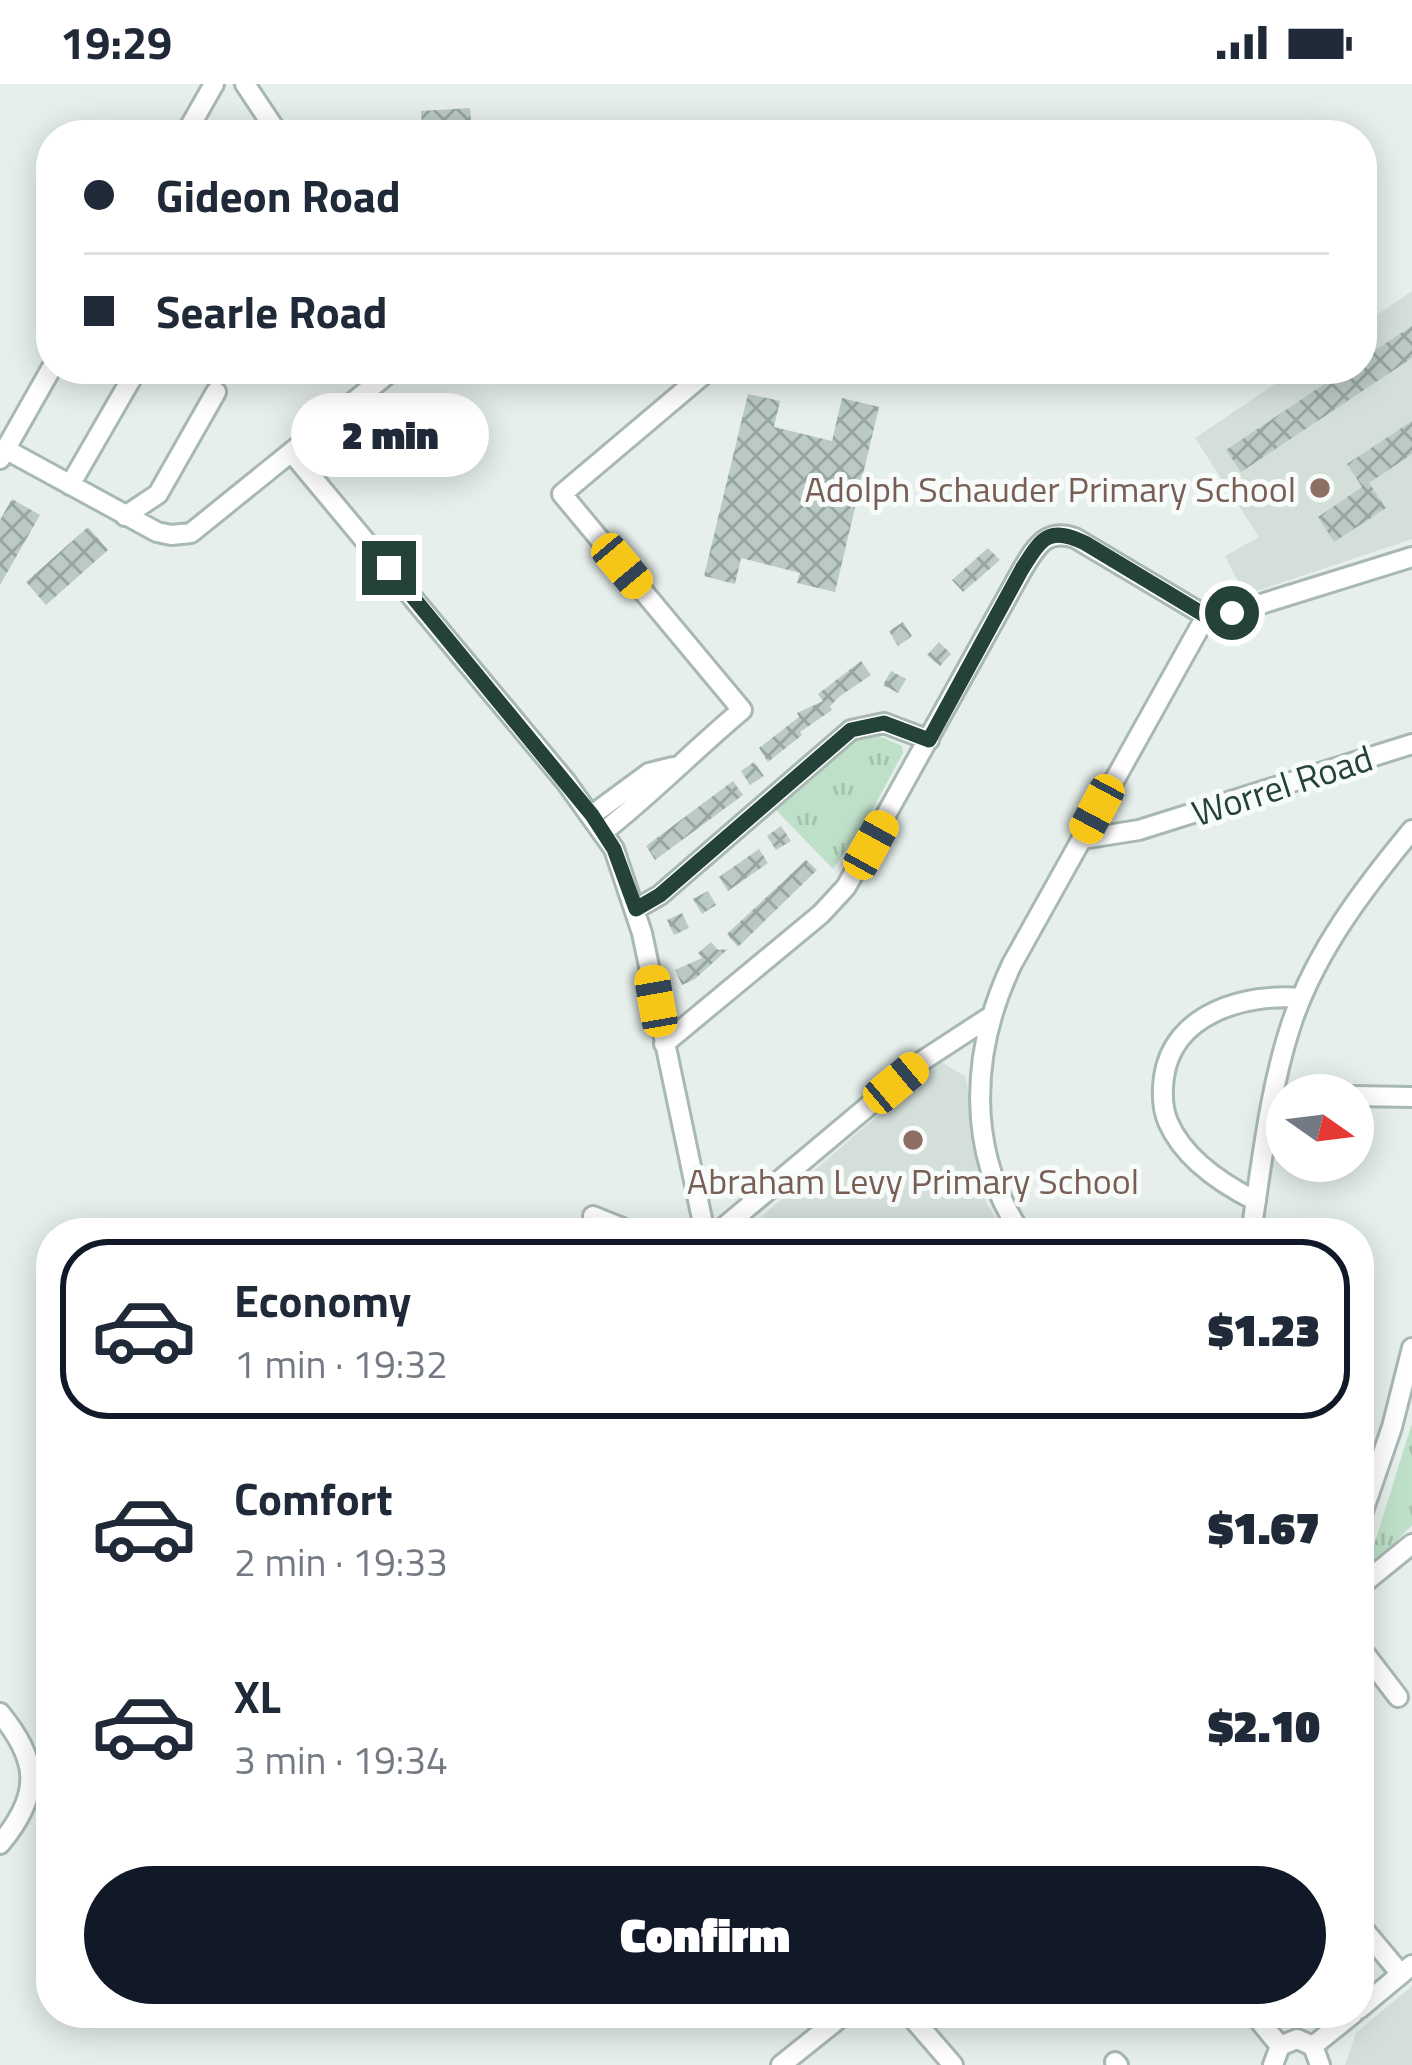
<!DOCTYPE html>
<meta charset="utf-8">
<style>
:root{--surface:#fff;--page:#f6f6f7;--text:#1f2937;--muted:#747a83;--line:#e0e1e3;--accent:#111827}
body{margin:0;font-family:"Titillium Web",sans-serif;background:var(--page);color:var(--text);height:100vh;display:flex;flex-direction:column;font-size:45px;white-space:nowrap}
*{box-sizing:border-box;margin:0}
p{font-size:39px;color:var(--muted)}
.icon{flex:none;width:66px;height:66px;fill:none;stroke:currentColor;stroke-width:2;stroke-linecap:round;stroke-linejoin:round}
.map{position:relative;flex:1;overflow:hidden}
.drawer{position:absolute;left:36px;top:1134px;width:1338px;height:810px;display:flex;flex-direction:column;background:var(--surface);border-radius:48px;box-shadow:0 6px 30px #0003}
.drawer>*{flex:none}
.hud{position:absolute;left:36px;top:36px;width:1341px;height:264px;border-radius:48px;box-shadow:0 6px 30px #0003;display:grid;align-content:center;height:264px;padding:0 48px;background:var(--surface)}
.needle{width:78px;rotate:104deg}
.tools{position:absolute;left:1266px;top:990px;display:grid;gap:24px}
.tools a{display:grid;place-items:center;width:108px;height:108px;border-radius:50%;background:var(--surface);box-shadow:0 6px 30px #0003;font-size:60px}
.end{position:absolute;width:54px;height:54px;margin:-27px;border:15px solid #24423a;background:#fff;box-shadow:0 0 0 6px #fff}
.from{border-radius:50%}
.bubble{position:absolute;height:84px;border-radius:42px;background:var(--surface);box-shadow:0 6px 30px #0003;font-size:39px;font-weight:800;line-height:84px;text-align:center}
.car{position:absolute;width:36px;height:72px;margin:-36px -18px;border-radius:15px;box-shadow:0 0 9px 3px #0007;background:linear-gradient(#f5c518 24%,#345 0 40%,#f5c518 0 76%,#345 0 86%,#f5c518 0)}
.hud b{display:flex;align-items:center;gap:42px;height:114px;font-size:45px}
.hud b+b{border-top:3px solid var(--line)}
.hud i{width:30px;height:30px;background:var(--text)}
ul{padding:21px 0 0;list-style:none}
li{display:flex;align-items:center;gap:36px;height:180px;margin:0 24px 18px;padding:0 24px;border:6px solid transparent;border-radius:48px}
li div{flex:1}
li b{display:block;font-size:45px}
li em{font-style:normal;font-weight:800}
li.active{border-color:var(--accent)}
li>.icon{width:108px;height:108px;stroke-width:1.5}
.action{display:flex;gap:24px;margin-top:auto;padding:24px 48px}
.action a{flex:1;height:138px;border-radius:72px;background:var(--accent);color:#fff;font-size:48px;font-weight:800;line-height:138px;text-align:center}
.status{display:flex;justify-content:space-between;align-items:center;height:84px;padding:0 60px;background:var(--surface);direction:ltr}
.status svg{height:33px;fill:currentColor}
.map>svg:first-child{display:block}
.built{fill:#d4dfda}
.park{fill:url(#park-tufts)}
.building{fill:url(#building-cross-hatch)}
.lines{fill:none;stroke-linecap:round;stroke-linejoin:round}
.minor-casing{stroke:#a8b8b2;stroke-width:24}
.minor{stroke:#fff;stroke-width:18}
.route{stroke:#24423a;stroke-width:15}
.education-dot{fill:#8d6e63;stroke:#f7fbf9;stroke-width:4.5}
.labels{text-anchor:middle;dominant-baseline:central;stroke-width:10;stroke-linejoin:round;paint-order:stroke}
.education-label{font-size:36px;fill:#785e54;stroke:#f7fbf9;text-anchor:end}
.street-label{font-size:36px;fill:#24423a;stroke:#f7fbf9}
</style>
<div class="status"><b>19:29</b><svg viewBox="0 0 49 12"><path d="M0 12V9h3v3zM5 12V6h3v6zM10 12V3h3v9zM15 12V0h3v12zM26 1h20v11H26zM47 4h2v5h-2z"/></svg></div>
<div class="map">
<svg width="1412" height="1981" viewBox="0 0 1412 1981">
<defs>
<pattern id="park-tufts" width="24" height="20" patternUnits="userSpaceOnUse" patternTransform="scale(3)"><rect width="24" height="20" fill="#bfe0c8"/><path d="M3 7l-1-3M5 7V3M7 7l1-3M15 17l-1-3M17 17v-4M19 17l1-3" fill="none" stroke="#a4c1ad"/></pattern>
<pattern id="building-cross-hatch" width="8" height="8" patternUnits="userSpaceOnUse" patternTransform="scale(3)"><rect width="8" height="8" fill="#bbcac4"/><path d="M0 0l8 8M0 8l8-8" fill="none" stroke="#98a6a0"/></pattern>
</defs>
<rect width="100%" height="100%" fill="#e6efeb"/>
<path class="built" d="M1412 207V455L1245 511 1225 472 1259 453 1195 354 1297 285H1362V241Z
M940 977 966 993 986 1118 1005 1149H749L753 1140Z
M1412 1902V1981H1345L1356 1949Z"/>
<path class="park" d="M861 652H879L902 662 903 669 871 728 833 785 776 726Z
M1412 1339V1441L1377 1477 1370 1474Z"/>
<path class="building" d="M470 24 472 51 422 47 421 27Z
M1412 242V274L1241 388 1226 366 1347 285H1362V275Z
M748 310 780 317 774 343 832 357 842 314 879 323 835 508 797 499 800 489 741 474 735 500 704 492Z
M1412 337V370L1369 399 1386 424 1334 458 1318 433 1362 403 1347 380Z
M12 415 40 431 0 501V436Z
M88 443 108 466 46 521 26 498Z
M988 464 1000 476 963 508 952 496Z
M903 538 912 552 898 562 889 547Z
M939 558 951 570 940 582 927 571Z
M861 577 871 591 840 612 830 622 832 626 800 648 802 651 768 678 759 664 799 633 797 629 823 617 818 610Z
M891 587 906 595 898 609 883 601Z
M754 678 764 692 750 701 741 687Z
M733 697 743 711 655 776 646 762Z
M781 742 791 757 776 766 767 752Z
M759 765 768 779 728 807 719 793Z
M806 776 817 786 738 863 727 850Z
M708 807 716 821 702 830 693 815Z
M682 829 689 844 674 851 667 836Z
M711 858 718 866 728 865 695 895 682 901 675 886 702 874 698 869Z"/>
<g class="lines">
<defs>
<path id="minor" d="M245 0 279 51
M185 51 214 0
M5 365 157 448 171 451 191 449 394 285
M292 369 566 698 614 765 642 849 705 1149
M0 375 51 285
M70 401 137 285
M125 432 158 410 216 308
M592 731 649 689 673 683
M603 748C653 709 694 666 742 626L562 410 710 285
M1082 755 1139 746 1412 660
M636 825 660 811 851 646 884 639 929 656
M664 960 821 830 846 803 1022 486C1036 463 1046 444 1075 454L1206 532 1232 529 1412 473
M1353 1012 1412 1013
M1256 1117C1222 1100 1184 1075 1168 1038 1162 1024 1162 1008 1164 993 1173 929 1246 909 1301 914
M593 1132 635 1149
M717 1149 922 977 988 934
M1021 1149C965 1066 971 966 1012 880L1206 532
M1251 1149C1262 1079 1269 1008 1291 941 1315 868 1364 804 1412 746
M1359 1439 1392 1343 1412 1264
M1359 1503 1412 1460
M1359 1562 1398 1613
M0 1629C39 1677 42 1710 0 1760
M1359 1840 1401 1890
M1359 1925 1412 1881
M908 1929 953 1981
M1253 1929 1280 1962
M1313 1962 1354 1929
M1115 1978 1118 1981
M781 1981 846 1929
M1273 1981 1280 1962 1297 1955 1313 1962 1320 1981"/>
</defs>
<use href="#minor" class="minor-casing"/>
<use href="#minor" class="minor"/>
</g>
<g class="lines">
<path class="route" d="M389 484 592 731 614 765 636 825 660 811 851 646 884 639 929 656 1022 485C1041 455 1048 441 1085 459L1206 532 1232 529"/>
</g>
<g class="education-dot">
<circle cx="1320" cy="404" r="12"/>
<circle cx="913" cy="1056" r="12"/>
</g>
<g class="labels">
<g class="education-label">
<text x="1296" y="404">Adolph Schauder Primary School</text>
<text x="913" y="1096" text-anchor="middle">Abraham Levy Primary School</text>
</g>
<g class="street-label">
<text transform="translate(1282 701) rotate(-18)">Worrel Road</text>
</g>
</g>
</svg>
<div class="tools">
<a><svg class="needle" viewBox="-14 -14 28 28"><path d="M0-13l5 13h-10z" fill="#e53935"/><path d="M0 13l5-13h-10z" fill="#747a83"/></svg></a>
</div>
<i class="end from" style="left:1232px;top:529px"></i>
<i class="end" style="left:389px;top:484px"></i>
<div class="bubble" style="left:291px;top:309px;width:198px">2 min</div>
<i class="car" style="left:622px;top:482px;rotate:140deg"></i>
<i class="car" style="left:1097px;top:725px;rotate:208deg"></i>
<i class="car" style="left:871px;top:761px;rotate:29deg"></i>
<i class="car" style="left:656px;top:917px;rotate:350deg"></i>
<i class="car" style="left:896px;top:999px;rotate:50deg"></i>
<div class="hud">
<b><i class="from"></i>Gideon Road</b>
<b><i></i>Searle Road</b>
</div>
<section class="drawer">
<ul>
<li class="active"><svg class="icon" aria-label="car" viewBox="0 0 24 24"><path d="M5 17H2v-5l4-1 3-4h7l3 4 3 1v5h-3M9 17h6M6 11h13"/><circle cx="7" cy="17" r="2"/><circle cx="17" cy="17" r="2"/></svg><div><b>Economy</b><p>1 min · 19:32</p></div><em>$1.23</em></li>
<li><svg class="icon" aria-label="car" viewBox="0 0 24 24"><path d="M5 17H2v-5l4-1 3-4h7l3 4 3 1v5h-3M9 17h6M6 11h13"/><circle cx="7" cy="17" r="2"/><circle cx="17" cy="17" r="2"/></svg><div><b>Comfort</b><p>2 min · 19:33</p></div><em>$1.67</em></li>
<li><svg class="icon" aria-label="car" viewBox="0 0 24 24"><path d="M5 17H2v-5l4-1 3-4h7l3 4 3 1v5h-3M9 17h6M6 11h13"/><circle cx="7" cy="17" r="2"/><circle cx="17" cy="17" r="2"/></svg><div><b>XL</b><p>3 min · 19:34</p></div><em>$2.10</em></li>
</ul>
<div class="action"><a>Confirm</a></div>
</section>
</div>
